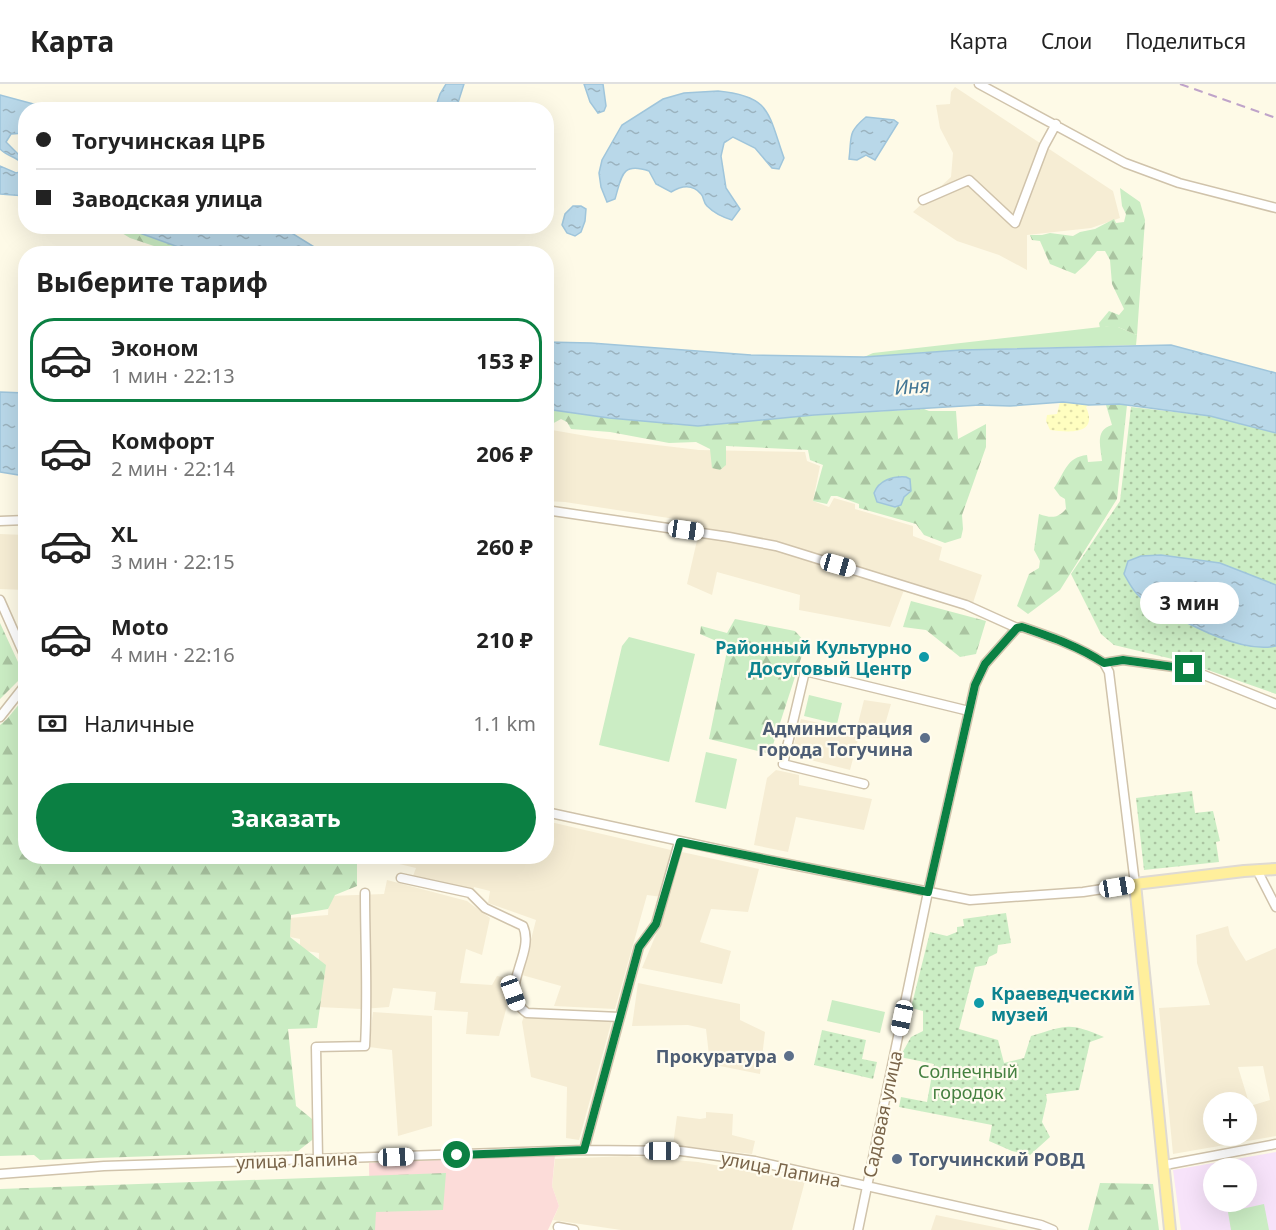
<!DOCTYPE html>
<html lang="ru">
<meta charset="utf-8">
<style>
:root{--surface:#fff;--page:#f6f6f6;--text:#222;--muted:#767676;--line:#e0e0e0;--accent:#0b8043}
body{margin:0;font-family:"Noto Sans",sans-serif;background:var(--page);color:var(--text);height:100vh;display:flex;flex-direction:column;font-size:22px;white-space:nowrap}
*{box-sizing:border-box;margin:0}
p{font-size:20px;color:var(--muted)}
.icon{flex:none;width:33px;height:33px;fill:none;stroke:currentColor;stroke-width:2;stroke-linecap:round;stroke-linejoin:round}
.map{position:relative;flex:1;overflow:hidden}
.drawer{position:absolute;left:18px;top:162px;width:536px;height:618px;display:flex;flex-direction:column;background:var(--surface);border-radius:24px;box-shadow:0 6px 24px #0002}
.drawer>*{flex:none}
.hud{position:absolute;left:18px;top:18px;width:536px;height:132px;border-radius:24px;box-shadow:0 6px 24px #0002;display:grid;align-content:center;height:132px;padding:0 18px;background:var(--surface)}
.controls{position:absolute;left:1203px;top:1008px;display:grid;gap:12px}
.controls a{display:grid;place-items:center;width:54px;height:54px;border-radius:50%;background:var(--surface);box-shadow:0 6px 24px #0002;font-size:30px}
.end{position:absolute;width:27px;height:27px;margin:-14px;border:8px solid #0b8043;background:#fff;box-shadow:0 0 0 3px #fff}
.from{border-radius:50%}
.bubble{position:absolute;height:42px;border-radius:21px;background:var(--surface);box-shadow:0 6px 24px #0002;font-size:20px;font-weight:700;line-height:42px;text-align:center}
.car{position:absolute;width:18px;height:36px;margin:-18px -9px;border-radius:8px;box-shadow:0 0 4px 2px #0007;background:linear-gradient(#fff 24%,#345 0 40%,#fff 0 76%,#345 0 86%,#fff 0)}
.hud b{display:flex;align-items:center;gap:21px;height:57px;font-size:22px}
.hud b+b{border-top:2px solid var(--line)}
.hud i{width:15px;height:15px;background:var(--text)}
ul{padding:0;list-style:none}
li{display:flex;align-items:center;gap:18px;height:84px;margin:0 12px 9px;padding:0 6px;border:3px solid transparent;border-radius:24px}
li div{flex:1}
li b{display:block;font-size:22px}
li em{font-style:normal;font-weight:700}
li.selected{border-color:var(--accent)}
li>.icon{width:54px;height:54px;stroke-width:1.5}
h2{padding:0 18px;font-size:27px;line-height:72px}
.pay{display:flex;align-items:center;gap:15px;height:66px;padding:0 18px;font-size:22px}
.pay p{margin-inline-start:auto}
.primary-button{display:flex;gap:12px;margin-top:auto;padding:12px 18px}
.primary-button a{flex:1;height:69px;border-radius:36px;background:var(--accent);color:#fff;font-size:24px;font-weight:700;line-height:69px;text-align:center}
header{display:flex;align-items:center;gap:36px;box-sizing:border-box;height:84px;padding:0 30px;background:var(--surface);border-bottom:2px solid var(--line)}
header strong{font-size:28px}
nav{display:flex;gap:33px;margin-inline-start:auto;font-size:21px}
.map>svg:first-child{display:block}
.residential{fill:#f6edd4;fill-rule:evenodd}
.education{fill:#f7e3fa;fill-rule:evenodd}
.medical{fill:#fcdcd9}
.green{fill:#cbedc4}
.forest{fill:url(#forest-firs)}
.sand{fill:url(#sand-dots)}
.park{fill:url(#park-dots)}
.water{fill:url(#water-ripples);stroke:#9fc5db;stroke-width:1.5}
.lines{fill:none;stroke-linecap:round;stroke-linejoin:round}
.minor-casing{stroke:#d0c3ab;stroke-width:11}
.major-casing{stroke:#dfdad3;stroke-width:14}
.minor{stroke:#fff;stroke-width:8}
.major{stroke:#ffef9c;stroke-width:10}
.rail{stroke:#bfa3c9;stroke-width:2;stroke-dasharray:9 6;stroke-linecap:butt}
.route{stroke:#0b8043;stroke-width:8}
.culture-dot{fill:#0f9aa8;stroke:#fffcee;stroke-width:2}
.service-dot{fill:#5c6f8a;stroke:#fffcee;stroke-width:2}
.labels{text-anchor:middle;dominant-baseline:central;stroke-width:4.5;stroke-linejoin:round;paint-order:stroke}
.culture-label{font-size:18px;font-weight:bold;fill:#0d838f;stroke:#fffcee;text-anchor:end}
.service-label{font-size:18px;font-weight:bold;fill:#4e5e75;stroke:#fffcee;text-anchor:end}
.park-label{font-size:18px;fill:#458040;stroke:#fffcee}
.street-label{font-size:18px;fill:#796449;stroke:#fffcee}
.water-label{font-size:20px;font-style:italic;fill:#437795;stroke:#fffcee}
</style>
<header>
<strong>Карта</strong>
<nav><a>Карта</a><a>Слои</a><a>Поделиться</a></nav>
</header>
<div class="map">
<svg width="1276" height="1146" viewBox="0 0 1276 1146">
<defs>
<pattern id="forest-firs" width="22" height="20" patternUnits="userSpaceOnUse" patternTransform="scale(1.5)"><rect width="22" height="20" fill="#cbedc4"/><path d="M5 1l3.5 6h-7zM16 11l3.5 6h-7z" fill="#aac4a1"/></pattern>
<pattern id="sand-dots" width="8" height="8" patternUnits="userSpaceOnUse" patternTransform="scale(1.5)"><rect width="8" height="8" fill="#fffec0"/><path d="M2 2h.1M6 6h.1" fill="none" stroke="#dedca6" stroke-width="1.8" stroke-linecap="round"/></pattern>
<pattern id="park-dots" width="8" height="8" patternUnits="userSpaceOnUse" patternTransform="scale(1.5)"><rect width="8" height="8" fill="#cbedc4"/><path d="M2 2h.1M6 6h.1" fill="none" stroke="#aac4a1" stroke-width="1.8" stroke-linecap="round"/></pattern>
<pattern id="water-ripples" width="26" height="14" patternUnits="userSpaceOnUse" patternTransform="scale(1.5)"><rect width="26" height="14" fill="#b9d8e9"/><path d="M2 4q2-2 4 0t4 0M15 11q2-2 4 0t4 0" fill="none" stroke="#9bb3bf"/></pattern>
</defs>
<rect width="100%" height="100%" fill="#fefae7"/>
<path class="residential" d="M955 3 1113 107 1120 134 1091 144 1027 151V186L999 171 957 157 913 128 951 93 953 69 940 44 936 21 950 20 951 8Z
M546 345 598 354 699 366 805 368 807 377 820 382 813 417 829 423 834 414 855 420V425L913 442V452L942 463 939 476 982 491 973 519 907 498 890 543 799 526 800 511 717 488 712 511 687 500 701 439 565 418 546 417Z
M0 450 25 451V506L0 505Z
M864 616 891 620 881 654 859 652 850 686 791 671 801 635 856 647Z
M776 686 799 691V701L872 715 864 746 796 733 788 768 754 761 767 694Z
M546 737 671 766 662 813 647 811 615 925 554 922 561 902 522 891 536 836 488 819 490 807 474 803 473 806 413 792 416 784 370 773 546 772Z
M682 768 759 785 748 828 711 825 700 858 731 867 722 900 642 884 662 836Z
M387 796 467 817 490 834 482 871 466 865 460 899 492 901 497 892 514 895 499 952 466 950 468 928 434 926 436 908 393 904 389 923 362 925 317 923 319 869 300 866V855L290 853 289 834 328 831 329 812 384 810Z
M1228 842 1230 851 1246 877 1276 864V1052L1173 1070 1159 924 1210 921 1197 879 1196 851ZM1263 982 1270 1016 1250 1022 1238 983ZM1214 1018H1246V1052H1214Z
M638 899 740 920V936L765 948 760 990 710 980 706 945 688 941 632 942Z
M373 928 432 932V1042L398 1052 392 966 369 963Z
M524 932 612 936 579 1056 566 1054 567 1003 531 993 522 938Z
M706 1028 733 1030 732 1051 755 1057 752 1070 673 1061 677 1032 700 1035 706 1034Z
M627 1072 698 1078 805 1097 792 1146H621L553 1136 559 1122 552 1102 555 1075Z
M936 1131 1009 1146H931Z"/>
<path class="education" d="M1276 1068V1146H1181L1173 1086ZM1214 1084H1246V1118H1214Z"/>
<path class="medical" d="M555 1071 552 1102 559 1122 548 1146H370L369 1079Z"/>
<path class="green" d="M1109 242 1118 243 1137 251 1136 261 961 266 864 273 873 269Z
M629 553 695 570 669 678 599 661 622 562Z
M809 611 842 619 837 640 804 632Z
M706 668 737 675 726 725 695 718Z
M832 916 885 928 880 949 827 937Z
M1264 1120 1269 1146H1231L1228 1128Z"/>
<path class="forest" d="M1120 104 1140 118 1145 136 1137 251 1118 243 1113 247 1109 242 1100 244 1099 239 1109 227 1119 231 1124 225 1112 200 1110 176 1105 167H1097L1086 180 1075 190 1050 180 1040 157 1032 156 1030 151H1042L1050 149 1073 152 1080 148 1095 145 1114 135 1116 139 1124 138 1126 130 1122 122Z
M112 143H123L195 169H175L130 154Z
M1106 321H1127L1117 415 1060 506 1028 530 1017 522 1029 490 1039 484 1040 477 1034 466 1039 430C1051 434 1057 435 1066 425L1065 415 1060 412 1054 404C1065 389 1066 373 1087 371L1088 378 1102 377C1101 364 1094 346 1112 341Z
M546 325 609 334 698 342 814 331 924 325 929 327H956L958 355 986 340V363L962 431 963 445 961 454 945 459 924 451 916 440 859 424V420L837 412H831L827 420 813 417 823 381 810 376 808 366 726 362V381L720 386 712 384 710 365 696 358 669 359 610 348 571 345 567 338 561 335 552 340H546Z
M911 517 986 537 976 570 960 573 926 546 903 543Z
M735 535 795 547 806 559 770 670 709 655 728 562 700 550 701 542 727 549Z
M0 539 24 591 0 615Z
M25 613 26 772H335L357 778V802L335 811 328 825 291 831 290 853 326 881 317 944 288 945 296 1022 312 1035 316 1053 298 1067 40 1076 34 1071 0 1072V641L7 635Z
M446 1089 443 1126 376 1128 375 1146H0V1105Z
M1100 1099 1153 1100 1159 1146H1088Z"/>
<path class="sand" d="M1060 318 1089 321 1086 323C1099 352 1068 348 1050 346L1046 337 1047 331 1057 330Z"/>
<path class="park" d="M1131 323 1210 332 1276 349V610L1185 578 1114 561 1101 550 1071 490 1120 417Z
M1192 707 1195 729 1213 727 1220 757 1216 758 1219 778 1144 786 1136 714Z
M1006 829 1011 859 998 861 997 869 989 873 986 881 975 883 959 945 998 956 1004 979 1024 974 1031 952C1068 941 1068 938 1104 953L1090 958 1079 1006 1046 1010 1047 1016 1042 1038 1050 1053 1030 1071 1012 1067 989 1057 992 1041 899 1023 901 1013 927 1018 934 980 900 973 911 953 923 947V927L911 924 930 848 947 852 957 848V843L964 842 963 835Z
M822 946 866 956 862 975 877 978 873 995 814 981Z"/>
<path class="water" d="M446 0H464L456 25H435L440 10Z
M584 0H603L606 22 604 27 598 29 590 18Z
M718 7C771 12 768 29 784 74L779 85 772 84 755 64 733 53 724 59 721 72 726 104 740 125 732 136C722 133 715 130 707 122 703 118 704 113 701 110 692 99 681 102 671 108L656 100 649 87C621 78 622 92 615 115L607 118 601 103 599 89 602 76 622 41 663 15 684 9Z
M0 11 52 25 26 26 25 49 11 50 6 58 25 77V112L0 110V82L16 89 23 87V80C16 72 6 72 0 65Z
M866 33 894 36 898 39 875 76 866 71 857 76 849 75C852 52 847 49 866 33Z
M573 122H581L586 125 585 137 581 148 575 152 567 149 562 141 565 130Z
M123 143H282L324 169H195Z
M546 258 591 259 751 271 864 273 961 266 1171 261 1276 289V349L1210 332 1119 320 1089 321 1063 318 1010 322 980 321 814 331 698 342 609 334 546 325Z
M0 308 25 309V392L0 388Z
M906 393 910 395 911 407 904 413 901 421 895 423 877 418 874 409C879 396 893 392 906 393Z
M1161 471 1220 479 1276 501V562C1243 570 1190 541 1161 525 1153 521 1143 517 1137 510 1132 505 1128 497 1124 490L1128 477 1141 472Z"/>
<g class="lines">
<defs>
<path id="minor" d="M979 0 1125 79 1179 99 1276 124
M923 116 969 96 1015 139 1044 62 1056 40
M546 426 729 453 776 462 966 521 1017 544 1022 543C1051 553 1078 562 1104 579L1123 576 1189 585 1276 620
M0 437 26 436
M0 516 26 575
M0 633 26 600
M864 700 783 680 805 587 969 627
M546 728 768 776 970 816 1083 808 1135 800 1109 588 1104 579
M1257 786 1276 823
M401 794 470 809 485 824 523 842C536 871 495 906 527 929L620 933
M584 1066 639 863 656 840 679 758
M318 1075 316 963 365 962C368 911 365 860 365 809
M1165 1081 1276 1060
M0 1090 104 1082 584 1066 681 1067 755 1077 1041 1141 1053 1146
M558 1143 574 1146
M858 1146 928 808 975 601 985 580 1017 544"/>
<path id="major" d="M1170 1146 1135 800 1244 787 1276 785"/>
</defs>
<use href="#minor" class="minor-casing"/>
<use href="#major" class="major-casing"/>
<use href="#minor" class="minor"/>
<use href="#major" class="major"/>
<path class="rail" d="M1180 0 1276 34"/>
</g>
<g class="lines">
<path class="route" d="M457 1071 584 1066 639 863 656 840 680 758 928 808 975 601 985 580 1017 544 1022 543C1051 553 1078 562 1104 579L1123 576 1189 585"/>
</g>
<g class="culture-dot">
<circle cx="924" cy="573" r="6"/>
<circle cx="979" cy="919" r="6"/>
</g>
<g class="service-dot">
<circle cx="925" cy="654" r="6"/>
<circle cx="789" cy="972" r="6"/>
<circle cx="897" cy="1075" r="6"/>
</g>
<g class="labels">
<g class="culture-label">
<text x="912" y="563">Районный Культурно<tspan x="912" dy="21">Досуговый Центр</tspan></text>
<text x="991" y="909" text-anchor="start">Краеведческий<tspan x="991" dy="21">музей</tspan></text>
</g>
<g class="service-label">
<text x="913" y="644">Администрация<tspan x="913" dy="21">города Тогучина</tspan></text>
<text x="777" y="972">Прокуратура</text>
<text x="909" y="1075" text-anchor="start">Тогучинский РОВД</text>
</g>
<g class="park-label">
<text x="968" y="987">Солнечный<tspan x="968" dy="21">городок</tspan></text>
</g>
<g class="street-label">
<text transform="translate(882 1030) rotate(-78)">Садовая улица</text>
<text transform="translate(297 1076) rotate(-2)">улица Лапина</text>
<text transform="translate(781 1085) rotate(11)">улица Лапина</text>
</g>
<g class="water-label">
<text transform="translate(912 302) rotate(-4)">Иня</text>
</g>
</g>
</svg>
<div class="controls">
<a>+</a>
<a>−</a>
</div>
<i class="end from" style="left:457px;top:1071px"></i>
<i class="end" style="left:1189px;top:585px"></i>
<div class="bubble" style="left:1140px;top:498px;width:99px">3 мин</div>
<i class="car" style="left:686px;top:446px;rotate:98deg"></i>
<i class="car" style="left:838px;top:481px;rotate:106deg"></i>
<i class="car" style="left:1117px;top:803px;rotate:81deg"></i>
<i class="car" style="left:513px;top:909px;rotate:160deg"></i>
<i class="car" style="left:902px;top:934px;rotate:192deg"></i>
<i class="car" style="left:662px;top:1067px;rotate:90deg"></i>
<i class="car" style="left:396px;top:1073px;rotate:88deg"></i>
<div class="hud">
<b><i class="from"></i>Тогучинская ЦРБ</b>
<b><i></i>Заводская улица</b>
</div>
<section class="drawer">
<h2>Выберите тариф</h2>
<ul>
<li class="selected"><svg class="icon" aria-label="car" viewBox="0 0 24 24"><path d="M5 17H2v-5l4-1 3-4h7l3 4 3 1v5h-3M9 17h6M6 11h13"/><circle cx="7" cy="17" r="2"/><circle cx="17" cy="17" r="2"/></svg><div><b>Эконом</b><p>1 мин · 22:13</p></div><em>153 ₽</em></li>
<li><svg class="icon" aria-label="car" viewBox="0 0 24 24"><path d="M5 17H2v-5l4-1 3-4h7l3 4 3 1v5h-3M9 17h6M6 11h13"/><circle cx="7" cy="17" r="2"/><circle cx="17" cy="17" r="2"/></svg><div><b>Комфорт</b><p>2 мин · 22:14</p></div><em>206 ₽</em></li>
<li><svg class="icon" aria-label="car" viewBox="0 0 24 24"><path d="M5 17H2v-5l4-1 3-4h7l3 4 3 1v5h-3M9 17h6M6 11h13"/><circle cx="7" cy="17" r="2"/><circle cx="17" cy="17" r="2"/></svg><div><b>XL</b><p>3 мин · 22:15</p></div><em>260 ₽</em></li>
<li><svg class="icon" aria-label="car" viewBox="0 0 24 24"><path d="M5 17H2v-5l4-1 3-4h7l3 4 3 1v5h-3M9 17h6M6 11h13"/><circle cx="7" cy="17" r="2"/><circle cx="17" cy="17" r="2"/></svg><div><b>Moto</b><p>4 мин · 22:16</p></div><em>210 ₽</em></li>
</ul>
<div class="pay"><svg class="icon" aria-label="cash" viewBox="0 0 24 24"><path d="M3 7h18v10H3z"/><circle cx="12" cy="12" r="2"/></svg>Наличные<p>1.1 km</p></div>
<div class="primary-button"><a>Заказать</a></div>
</section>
</div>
